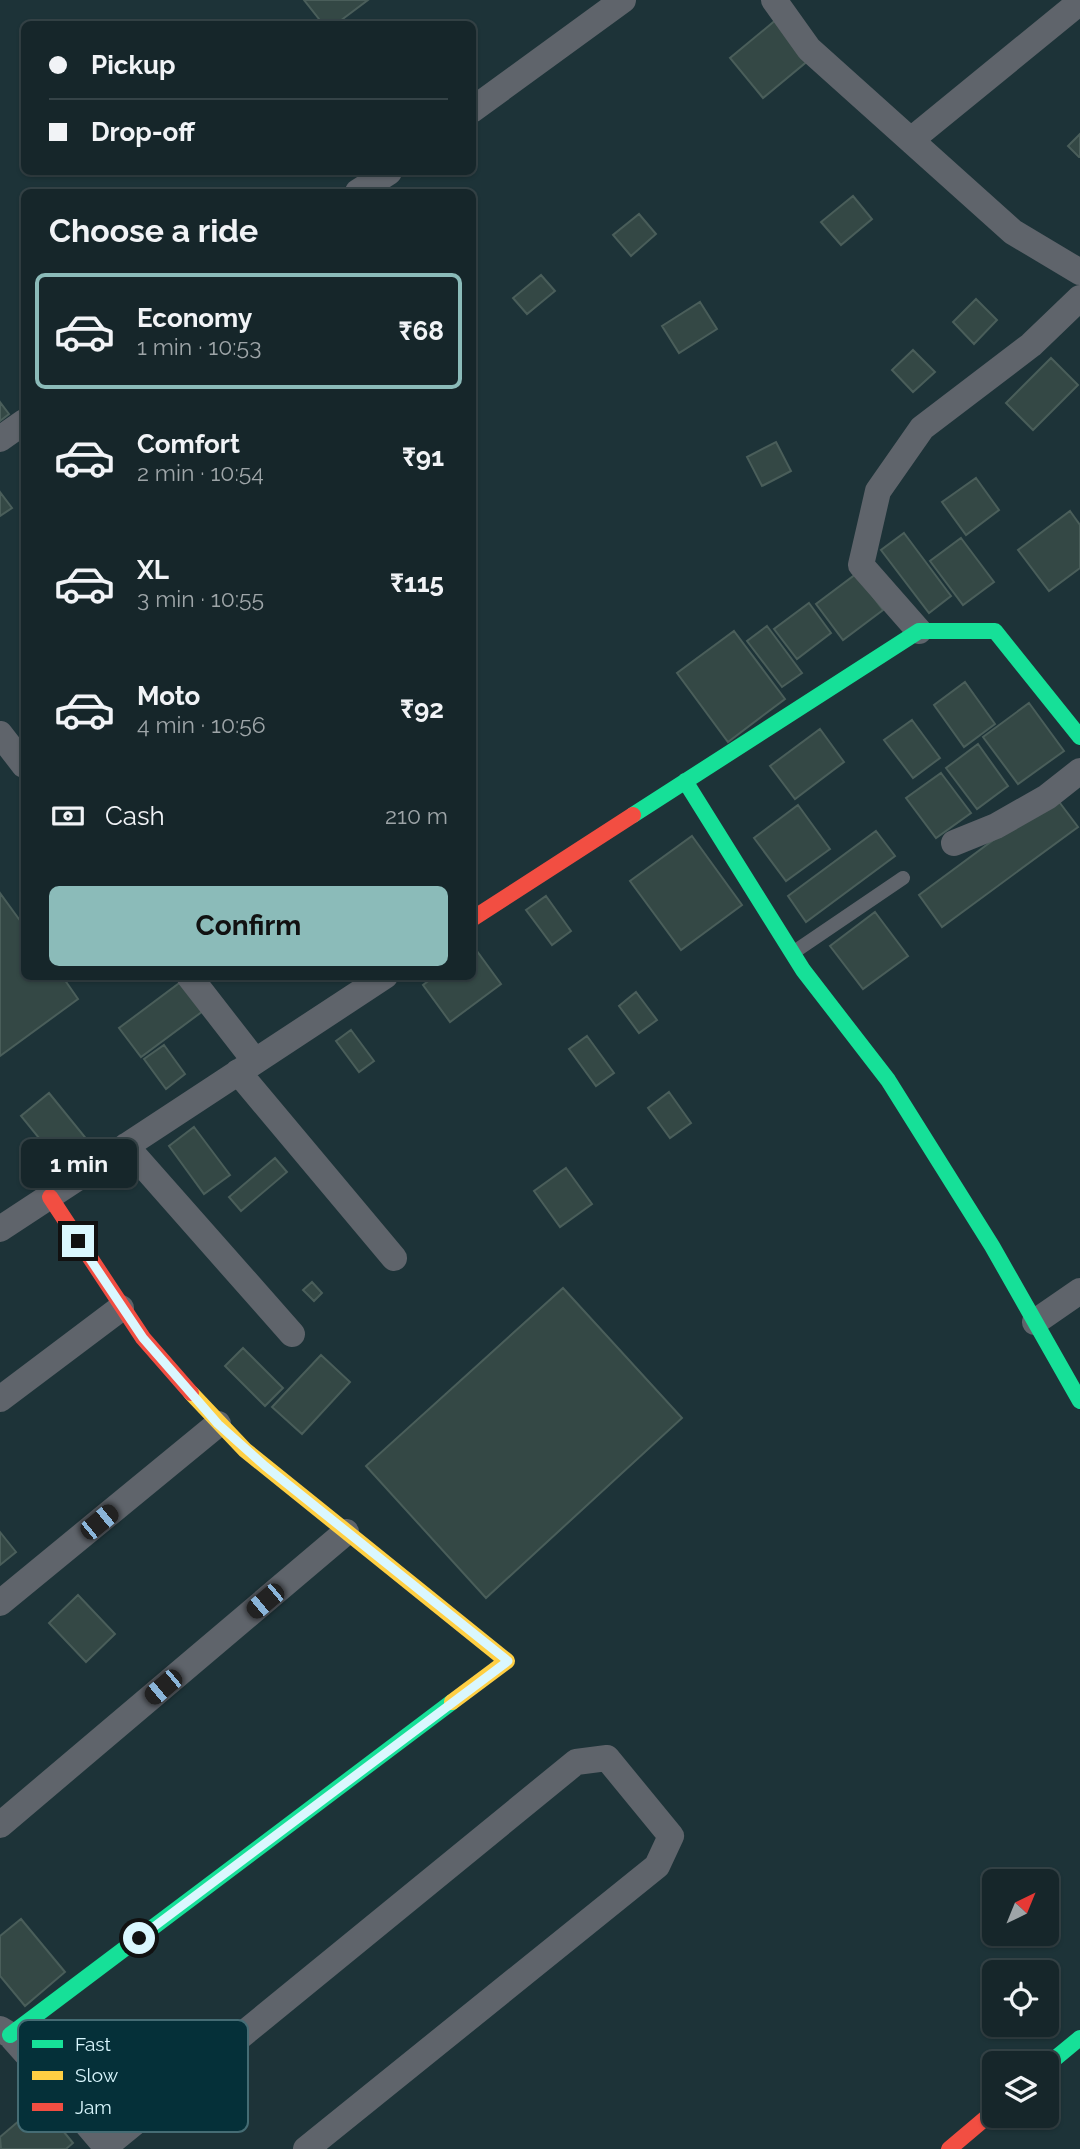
<!DOCTYPE html>
<meta charset="utf-8">
<style>
:root{--surface:#16262a;--page:#1f2e32;--text:#f1f3f6;--muted:#9ea5a8;--line:#354347;--accent:#8bbbb9}
body{margin:0;font-family:Raleway,sans-serif;background:var(--page);color:var(--text);height:100vh;display:flex;flex-direction:column;font-size:26px;white-space:nowrap}
*{box-sizing:border-box;margin:0}
p{font-size:23px;color:var(--muted)}
.icon{flex:none;width:38px;height:38px;fill:none;stroke:currentColor;stroke-width:2;stroke-linecap:round;stroke-linejoin:round}
.map{position:relative;flex:1;overflow:hidden}
.panel{position:absolute;left:21px;top:189px;width:455px;height:791px;display:flex;flex-direction:column;background:var(--surface);border-radius:10px;box-shadow:0 2px 5px #0004,0 0 0 2px var(--line)}
.panel>*{flex:none}
.banner{position:absolute;left:21px;top:21px;width:455px;height:154px;border-radius:10px;box-shadow:0 2px 5px #0004,0 0 0 2px var(--line);display:grid;align-content:center;height:154px;padding:0 28px;background:var(--surface)}
.needle{width:46px;rotate:43deg}
.tools{position:absolute;left:982px;top:1869px;display:grid;gap:14px}
.tools a{display:grid;place-items:center;width:77px;height:77px;border-radius:10px;background:var(--surface);box-shadow:0 2px 5px #0004,0 0 0 2px var(--line);font-size:35px}
.end{position:absolute;width:32px;height:32px;margin:-16px;border:9px solid #daf7fe;background:#111;box-shadow:0 0 0 4px #111}
.from{border-radius:50%}
.bubble{position:absolute;height:49px;border-radius:10px;background:var(--surface);box-shadow:0 2px 5px #0004,0 0 0 2px var(--line);font-size:23px;font-weight:700;line-height:49px;text-align:center}
.car{position:absolute;width:21px;height:42px;margin:-21px -10px;border-radius:9px;box-shadow:0 0 5px 2px #0007;background:linear-gradient(#222 24%,#8ab4d8 0 40%,#222 0 76%,#8ab4d8 0 86%,#222 0)}
.banner b{display:flex;align-items:center;gap:24px;height:66px;font-size:26px}
.banner b+b{border-top:2px solid var(--line)}
.banner i{width:18px;height:18px;background:var(--text)}
ul{padding:0;list-style:none}
li{display:flex;align-items:center;gap:21px;height:116px;margin:0 14px 10px;padding:0 14px;border:4px solid transparent;border-radius:10px}
li div{flex:1}
li b{display:block;font-size:26px}
li em{font-style:normal;font-weight:700}
li.active{border-color:var(--accent)}
li>.icon{width:63px;height:63px;stroke-width:1.5}
h2{padding:0 28px;font-size:32px;line-height:84px}
.pay{display:flex;align-items:center;gap:18px;height:77px;padding:0 28px;font-size:26px}
.pay p{margin-inline-start:auto}
.button{display:flex;gap:14px;margin-top:auto;padding:14px 28px}
.button a{flex:1;height:80px;border-radius:10px;background:var(--accent);color:#111;font-size:28px;font-weight:700;line-height:80px;text-align:center}
.map>svg:first-child{display:block}
.building{fill:#344845;stroke:#4a5e5a;stroke-width:2}
.lines{fill:none;stroke-linecap:round;stroke-linejoin:round}
.lane{stroke:#5f646b;stroke-width:14}
.street{stroke:#5f646b;stroke-width:26}
.fast{stroke:#16e098;stroke-width:16}
.slow{stroke:#ffcf43;stroke-width:16}
.jam{stroke:#f24e42;stroke-width:16}
.route{stroke:#daf7fe;stroke-width:9}
.key{fill:#053039;stroke:#456c74;stroke-width:2}
.key-label{font-size:19px;fill:#daf7fe}
</style>
<div class="map">
<svg width="1080" height="2149" viewBox="0 0 1080 2149">
<rect width="100%" height="100%" fill="#1d3338"/>
<path class="building" d="M304 0H368L336 24H323Z
M777 19 810 59 763 98 730 58Z
M1080 134V157H1079L1068 146Z
M853 196 872 219 841 245 821 222Z
M639 214 656 234 631 256 613 235Z
M541 275 555 291 527 314 513 298Z
M976 299 997 320 974 344 953 322Z
M700 302 717 329 679 353 662 326Z
M913 350 935 372 913 392 892 370Z
M1051 358 1078 385 1033 430 1006 403Z
M0 402 9 414 0 421Z
M776 442 791 471 762 486 747 457Z
M976 478 999 510 966 535 942 502Z
M0 492 12 508 0 516Z
M1070 511 1080 525V568L1049 591 1018 550Z
M904 533 951 596 929 613 881 550Z
M961 538 994 582 963 605 930 561Z
M856 574 883 610 843 640 816 604Z
M809 603 831 633 797 659 774 629Z
M767 626 802 673 782 687 747 641Z
M734 631 785 699 728 742 677 673Z
M965 682 995 724 964 747 934 705Z
M1029 703 1064 751 1018 784 983 737Z
M912 720 940 758 913 778 884 740Z
M820 729 844 762 795 799 770 766Z
M978 744 1008 786 977 809 946 768Z
M941 773 971 813 936 838 906 798Z
M1054 795 1078 827 942 927 919 895Z
M798 805 830 849 786 881 754 838Z
M876 831 895 856 806 922 788 896Z
M692 836 742 905 681 950 630 881Z
M0 893 24 926V976H62L78 999 0 1056Z
M546 896 571 931 552 945 526 910Z
M875 912 908 956 863 989 830 946Z
M474 947 501 984 450 1022 423 985 435 976H472Z
M182 981 203 1011 141 1057 119 1028Z
M636 992 657 1020 639 1033 619 1006Z
M351 1030 374 1061 359 1072 336 1041Z
M587 1036 614 1073 596 1086 569 1049Z
M164 1045 185 1074 166 1089 144 1059Z
M669 1092 691 1123 670 1138 648 1108Z
M49 1093 93 1147 65 1170 21 1116Z
M194 1127 230 1175 204 1194 169 1146Z
M275 1158 287 1172 241 1211 229 1197Z
M566 1168 592 1204 560 1227 534 1191Z
M312 1282 322 1293 314 1301 303 1290Z
M563 1288 682 1418 486 1598 366 1466Z
M243 1348 283 1388 265 1406 225 1366Z
M321 1355 350 1382 302 1434 272 1407Z
M0 1532 16 1552 0 1565Z
M78 1595 115 1634 86 1662 49 1623Z
M21 1919 65 1972 25 2006 0 1976V1936Z
M40 2103 73 2143 66 2149H1L0 2137Z"/>
<g class="lines">
<path class="lane" d="M794 952 903 878"/>
<path class="street" d="M774 0 809 49 1013 232 1080 272
M472 110 623 0
M911 140 1080 2
M358 192 389 172
M0 439 24 422
M919 631 861 565 878 491 922 428 1031 345 1080 298
M0 734 24 765
M954 843 996 826 1047 797 1080 771
M189 976 255 1061
M238 1072 394 1258
M126 1146 292 1334
M0 1229 385 976
M1035 1322 1080 1291
M0 1399 121 1308
M0 1603 218 1424
M0 1825 346 1532
M0 2029 10 2035 34 2062 108 2149
M106 2146 576 1762 607 1758 671 1836 657 1866 306 2149"/>
<path class="fast" d="M685 781 803 970 888 1080 992 1246 1080 1401
M633 815 919 631H995L1080 737
M10 2035 452 1702
M1046 2066 1080 2038"/>
<path class="slow" d="M191 1393 245 1450 507 1661 452 1702"/>
<path class="jam" d="M472 919 633 815
M50 1197 143 1338 191 1393
M949 2149 994 2111"/>
</g>
<g class="lines">
<path class="route" d="M78 1241 143 1338 218 1424 265 1466 508 1661 139 1938"/>
</g>
<rect x="18" y="2020" width="230" height="112" rx="10" class="key"/>
<rect x="32" y="2040" width="31" height="8" fill="#16e098"/>
<rect x="32" y="2071" width="31" height="9" fill="#ffcf43"/>
<rect x="32" y="2103" width="31" height="8" fill="#f24e42"/>
<g class="key-label">
<text x="75" y="2051">Fast</text>
<text x="75" y="2082">Slow</text>
<text x="75" y="2114">Jam</text>
</g>
</svg>
<div class="tools">
<a><svg class="needle" viewBox="-14 -14 28 28"><path d="M0-13l5 13h-10z" fill="#e53935"/><path d="M0 13l5-13h-10z" fill="#9ea5a8"/></svg></a>
<a><svg class="icon" aria-label="locate" viewBox="0 0 24 24"><circle cx="12" cy="12" r="6"/><path d="M12 2v4M12 18v4M2 12h4M18 12h4"/></svg></a>
<a><svg class="icon" aria-label="layers" viewBox="0 0 24 24"><path d="M12 4l9 5-9 5-9-5zM3 14l9 5 9-5"/></svg></a>
</div>
<i class="end from" style="left:139px;top:1938px"></i>
<i class="end" style="left:78px;top:1241px"></i>
<div class="bubble" style="left:21px;top:1139px;width:116px">1 min</div>
<i class="car" style="left:99px;top:1522px;rotate:51deg"></i>
<i class="car" style="left:265px;top:1601px;rotate:230deg"></i>
<i class="car" style="left:163px;top:1687px;rotate:230deg"></i>
<div class="banner">
<b><i class="from"></i>Pickup</b>
<b><i></i>Drop-off</b>
</div>
<section class="panel">
<h2>Choose a ride</h2>
<ul>
<li class="active"><svg class="icon" aria-label="car" viewBox="0 0 24 24"><path d="M5 17H2v-5l4-1 3-4h7l3 4 3 1v5h-3M9 17h6M6 11h13"/><circle cx="7" cy="17" r="2"/><circle cx="17" cy="17" r="2"/></svg><div><b>Economy</b><p>1 min · 10:53</p></div><em>₹68</em></li>
<li><svg class="icon" aria-label="car" viewBox="0 0 24 24"><path d="M5 17H2v-5l4-1 3-4h7l3 4 3 1v5h-3M9 17h6M6 11h13"/><circle cx="7" cy="17" r="2"/><circle cx="17" cy="17" r="2"/></svg><div><b>Comfort</b><p>2 min · 10:54</p></div><em>₹91</em></li>
<li><svg class="icon" aria-label="car" viewBox="0 0 24 24"><path d="M5 17H2v-5l4-1 3-4h7l3 4 3 1v5h-3M9 17h6M6 11h13"/><circle cx="7" cy="17" r="2"/><circle cx="17" cy="17" r="2"/></svg><div><b>XL</b><p>3 min · 10:55</p></div><em>₹115</em></li>
<li><svg class="icon" aria-label="car" viewBox="0 0 24 24"><path d="M5 17H2v-5l4-1 3-4h7l3 4 3 1v5h-3M9 17h6M6 11h13"/><circle cx="7" cy="17" r="2"/><circle cx="17" cy="17" r="2"/></svg><div><b>Moto</b><p>4 min · 10:56</p></div><em>₹92</em></li>
</ul>
<div class="pay"><svg class="icon" aria-label="cash" viewBox="0 0 24 24"><path d="M3 7h18v10H3z"/><circle cx="12" cy="12" r="2"/></svg>Cash<p>210 m</p></div>
<div class="button"><a>Confirm</a></div>
</section>
</div>
